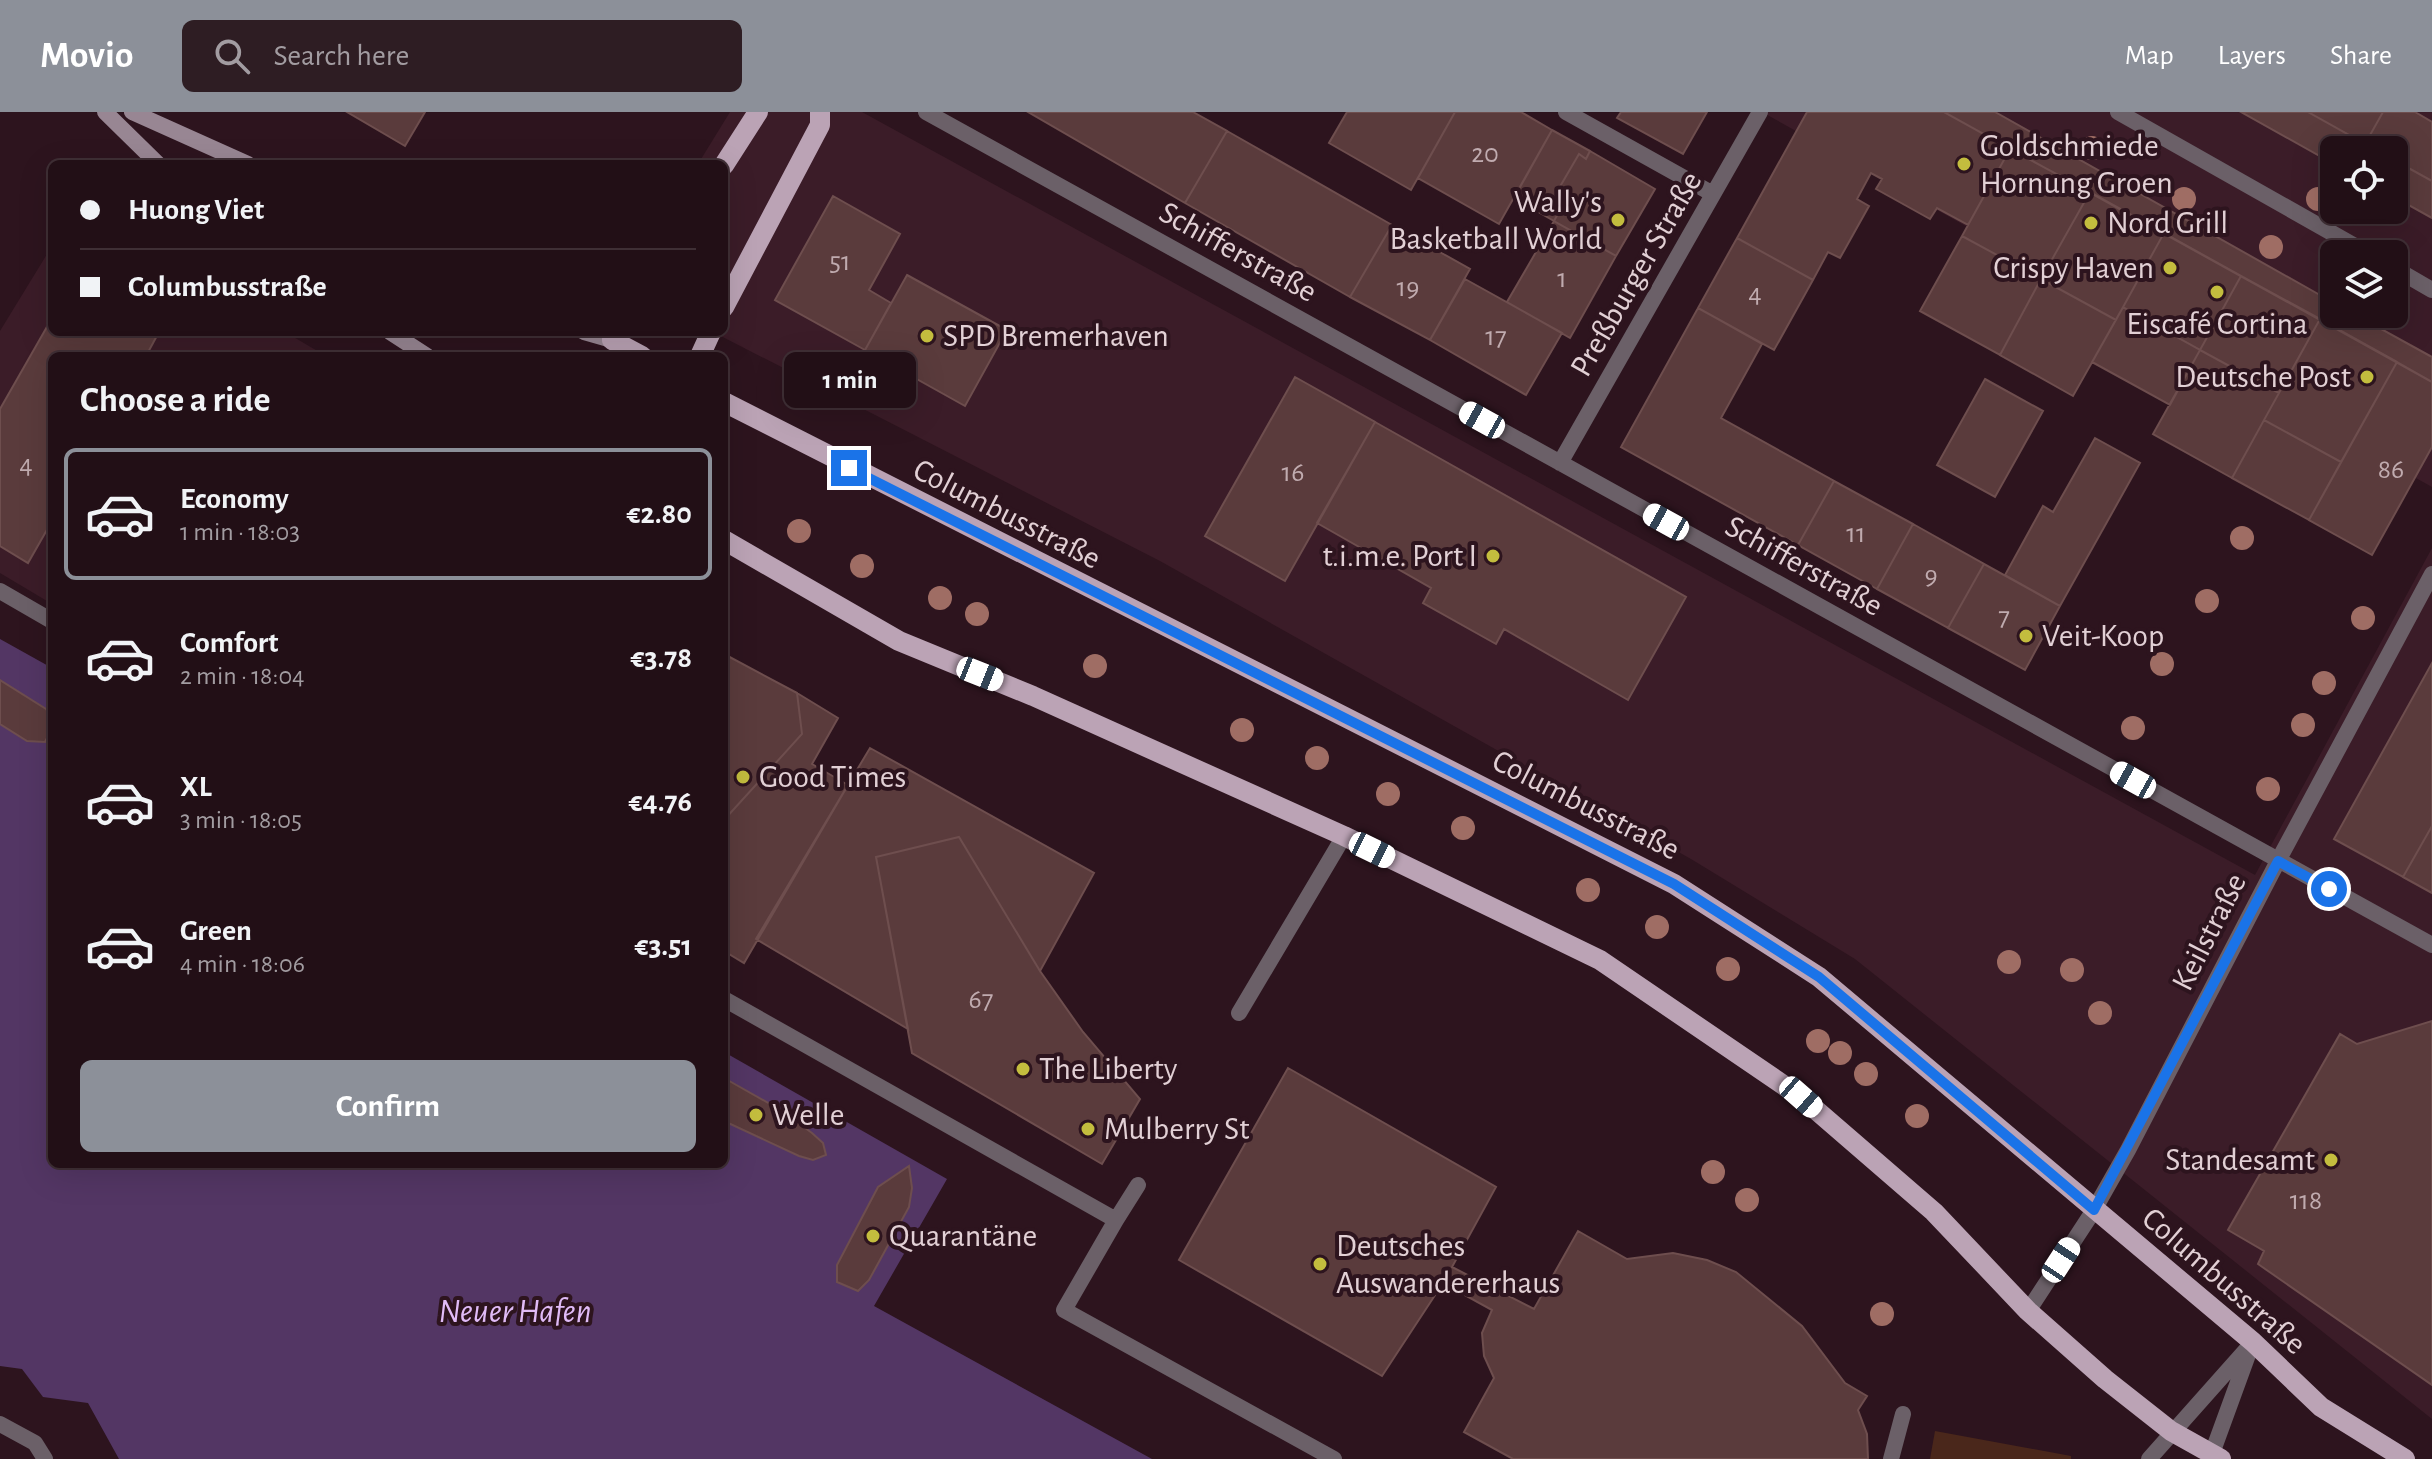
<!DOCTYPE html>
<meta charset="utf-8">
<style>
:root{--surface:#220f16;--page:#2e1d23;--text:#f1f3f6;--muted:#a29ca1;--line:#3f2f35;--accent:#8c9099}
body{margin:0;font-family:"Alegreya Sans",sans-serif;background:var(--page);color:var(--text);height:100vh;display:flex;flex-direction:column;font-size:30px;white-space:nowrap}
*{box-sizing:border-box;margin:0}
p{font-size:26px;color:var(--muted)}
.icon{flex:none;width:44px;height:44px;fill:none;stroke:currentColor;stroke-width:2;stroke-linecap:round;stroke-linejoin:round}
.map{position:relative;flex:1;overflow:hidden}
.panel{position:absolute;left:48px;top:240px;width:680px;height:816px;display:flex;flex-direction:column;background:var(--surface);border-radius:12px;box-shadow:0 8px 32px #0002,0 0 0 2px var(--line)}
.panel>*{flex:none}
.guide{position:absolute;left:48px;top:48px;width:680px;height:176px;border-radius:12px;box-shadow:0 8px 32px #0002,0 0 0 2px var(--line);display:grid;align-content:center;height:176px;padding:0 32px;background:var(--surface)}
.controls{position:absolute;left:2320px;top:24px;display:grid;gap:16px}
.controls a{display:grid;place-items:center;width:88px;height:88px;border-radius:12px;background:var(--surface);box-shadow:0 8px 32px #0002,0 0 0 2px var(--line);font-size:40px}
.end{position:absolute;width:36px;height:36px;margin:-18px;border:10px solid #1a73e8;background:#fff;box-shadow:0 0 0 4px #fff}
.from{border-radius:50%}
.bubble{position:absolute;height:56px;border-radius:12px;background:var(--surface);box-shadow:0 8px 32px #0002,0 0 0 2px var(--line);font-size:26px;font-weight:700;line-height:56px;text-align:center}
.car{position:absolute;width:24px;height:48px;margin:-24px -12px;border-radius:10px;box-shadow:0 0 6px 2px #0007;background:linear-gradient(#fff 24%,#345 0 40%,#fff 0 76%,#345 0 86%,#fff 0)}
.guide b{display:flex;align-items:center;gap:28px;height:76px;font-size:30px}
.guide b+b{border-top:2px solid var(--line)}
.guide i{width:20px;height:20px;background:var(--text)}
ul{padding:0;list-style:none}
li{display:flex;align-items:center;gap:24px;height:132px;margin:0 16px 12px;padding:0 16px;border:4px solid transparent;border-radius:12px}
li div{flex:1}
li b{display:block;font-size:30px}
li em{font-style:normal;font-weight:700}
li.current{border-color:var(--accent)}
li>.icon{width:72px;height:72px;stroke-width:1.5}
h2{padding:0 32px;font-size:36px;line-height:96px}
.action{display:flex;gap:16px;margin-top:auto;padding:16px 32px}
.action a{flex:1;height:92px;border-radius:12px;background:var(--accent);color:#fff;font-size:32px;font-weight:700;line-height:92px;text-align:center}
header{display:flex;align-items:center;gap:48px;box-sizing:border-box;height:112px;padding:0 40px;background:var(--accent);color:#fff}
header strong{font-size:38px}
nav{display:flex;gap:44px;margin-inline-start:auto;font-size:28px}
.search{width:560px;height:72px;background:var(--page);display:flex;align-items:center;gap:20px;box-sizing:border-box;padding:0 28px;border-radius:12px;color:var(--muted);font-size:30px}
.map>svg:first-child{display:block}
.built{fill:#3b1c28;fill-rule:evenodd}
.green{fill:#4a271b}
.water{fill:#533664}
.building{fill:#5a3b3c;stroke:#6e4e4e;stroke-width:2}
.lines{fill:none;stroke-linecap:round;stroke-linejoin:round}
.lane{stroke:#6b6068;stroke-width:16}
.street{stroke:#6b6068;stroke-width:16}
.secondary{stroke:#988693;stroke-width:16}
.primary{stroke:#bba3b5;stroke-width:20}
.tree{fill:#9f6d64}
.route{stroke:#1a73e8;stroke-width:10}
.poi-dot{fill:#c3bd3e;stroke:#2d141e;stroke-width:3}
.labels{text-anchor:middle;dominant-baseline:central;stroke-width:8;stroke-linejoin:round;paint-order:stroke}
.number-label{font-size:28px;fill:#c0abaf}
.poi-label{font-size:32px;fill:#e2d0d5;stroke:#2d141e;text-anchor:start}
.street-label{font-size:32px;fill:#e2d0d5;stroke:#2d141e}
.water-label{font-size:34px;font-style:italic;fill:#e0bbf7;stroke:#2d141e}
</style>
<header>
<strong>Movio</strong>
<div class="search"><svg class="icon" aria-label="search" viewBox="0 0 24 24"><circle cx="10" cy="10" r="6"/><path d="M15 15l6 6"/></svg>Search here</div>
<nav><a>Map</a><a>Layers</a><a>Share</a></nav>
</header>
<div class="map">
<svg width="2432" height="1347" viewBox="0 0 2432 1347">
<rect width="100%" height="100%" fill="#2d141e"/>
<path class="built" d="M730 0H862L2255 763 2432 436V1307L1855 847 1691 747 1160 449 713 220H724V52H698Z
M1762 0H2432V375ZM2334 38H2394V98H2334ZM2334 142H2394V202H2334Z
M52 134V220H285L326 244H52V492L0 461V219Z"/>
<path class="green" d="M1935 1319 2071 1344V1347H1930Z"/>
<path class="water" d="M0 527 52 556V1052H724V940L947 1067 874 1194 1152 1347H119L88 1291 43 1285 22 1257 0 1254Z"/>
<path class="building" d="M347 0H425L405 34Z
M1028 0H1193L1227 19 1185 91Z
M1347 0H1455L1411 78 1329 31Z
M1455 0H1521L1552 18 1499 112 1418 66Z
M1621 0H1707L1683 42 1617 6Z
M1807 0H1944L2010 37 1968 113 1937 96 1930 107 1876 77 1882 67 1871 61 1857 87 1869 94 1840 146 1828 140 1813 168 1737 126Z
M1944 0H1995L2334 191V202H2354L2432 245V270Z
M2241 0H2308L2376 38H2334V52Z
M2308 0H2383L2365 32Z
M2383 0H2415L2432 10V69L2394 48V38H2376L2365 32Z
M1552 18 1590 39 1586 47 1579 42 1558 78 1568 84 1554 109 1514 86Z
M1227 19 1392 113 1350 185 1185 91Z
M2010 37 2090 80 2041 167 1962 124Z
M1590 39 1655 77 1616 144 1554 109 1568 84 1558 78 1579 42 1586 47Z
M2394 48 2432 69V106L2394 85Z
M2090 80 2164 121 2116 208 2041 167Z
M833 84 900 122 869 178 891 191 865 238 775 188Z
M1554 109 1616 144 1570 226 1507 190Z
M1392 113 1470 157 1430 228 1350 185Z
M2164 121 2241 164 2200 238 2123 195Z
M1962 124 2041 167 2000 243 1920 199Z
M1737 126 1813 168 1774 238 1698 196Z
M907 163 1007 218 965 294 865 238Z
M2241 164 2320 207 2279 281 2200 238Z
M1465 167 1562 221 1526 283 1430 228Z
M2041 167 2116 208 2073 284 2000 243Z
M2123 195 2200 238 2170 293 2092 250Z
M1698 196 1762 232 1721 306 1834 369 1798 433 1621 335Z
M52 206V220H159L146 244H52V409L28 451 0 434V297Z
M2320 207 2397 250 2341 350 2264 308Z
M2200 238 2279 281 2232 366 2153 322Z
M2397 250 2432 270V335L2372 443 2309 408Z
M1295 265 1375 310 1285 469 1205 424Z
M1985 267 2043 299 1995 385 1937 353Z
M2264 308 2341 350 2309 408 2232 366Z
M1375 310 1686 485 1628 588 1504 517 1496 532 1423 491 1431 476 1317 411Z
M2095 326 2140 351 2060 494 2005 463 2043 394 2053 400Z
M1834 369 1913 412 1877 477 1798 433Z
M1913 412 1984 452 1948 516 1877 477Z
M1984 452 2060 494 2025 558 1948 516Z
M724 542 797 581 802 622 724 708Z
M2432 551V714L2403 765 2334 727Z
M0 568 46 597 52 606V616L45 630 27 629 0 612Z
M797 581 838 606 812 652 848 673 744 851 724 839V708L802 622Z
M870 636 1094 761 1040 859 959 725 876 745 908 917 756 827Z
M2432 714V781L2403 765Z
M959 725 1040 859 1083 920 1140 987 1102 1052 912 941 876 745Z
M2432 909V1273L2258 1152 2264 1139 2228 1118 2340 922 2357 932Z
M1288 956 1496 1075 1452 1155 1534 1197 1578 1119 1627 1147 1673 1141 1707 1148 1736 1160 1802 1214 1845 1271 1867 1284 1858 1298 1867 1322 1868 1347H1513L1464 1320 1494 1266 1484 1244 1482 1221 1492 1198 1443 1171 1382 1264 1179 1148Z
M724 966 779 997 812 1021 823 1031 826 1043 813 1048 799 1044 724 1009Z
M909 1054 912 1076 909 1095 869 1168 858 1179 837 1170V1153L878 1075Z"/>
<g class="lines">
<path class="lane" d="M1239 901 1344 724"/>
<path class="street" d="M926 0 2432 833
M1566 0 1713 82
M2118 0 2369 142
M2394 156 2432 178
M1560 351 1760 0
M0 479 52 509
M724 887 1116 1108 1064 1198 1334 1347
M1116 1108 1138 1073
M2028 1199 2094 1098 2128 1038 2278 749 2432 462
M0 1312 35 1331 45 1347
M1891 1347 1903 1302
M2149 1347 2253 1230
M2210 1347 2249 1240"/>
<path class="secondary" d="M105 0 158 52
M132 0 248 52
M390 220 427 244
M584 220 612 228"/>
<path class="primary" d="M724 53 758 0
M724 195 820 13V0
M612 228 642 244
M700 244 711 220
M724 290 1674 772 1819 865 2253 1230 2321 1295 2405 1347
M724 428 899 529 1033 584 1344 724 1600 848 1801 985 1934 1100 2028 1199 2105 1267 2171 1319 2221 1347"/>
</g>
<g class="tree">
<circle cx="2092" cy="36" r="12"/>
<circle cx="2184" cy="87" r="12"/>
<circle cx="2318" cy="87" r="12"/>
<circle cx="2271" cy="135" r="12"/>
<circle cx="799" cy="419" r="12"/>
<circle cx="2242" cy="426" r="12"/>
<circle cx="862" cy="454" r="12"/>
<circle cx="940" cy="486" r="12"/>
<circle cx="2207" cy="489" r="12"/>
<circle cx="977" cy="502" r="12"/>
<circle cx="2363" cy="506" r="12"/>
<circle cx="2162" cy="552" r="12"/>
<circle cx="1095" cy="554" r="12"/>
<circle cx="2324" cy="571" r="12"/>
<circle cx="2303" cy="613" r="12"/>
<circle cx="2133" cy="616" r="12"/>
<circle cx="1242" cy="618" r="12"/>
<circle cx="1317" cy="646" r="12"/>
<circle cx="2268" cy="677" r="12"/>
<circle cx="1388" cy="682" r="12"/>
<circle cx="1463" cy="716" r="12"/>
<circle cx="1588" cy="778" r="12"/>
<circle cx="1657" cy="815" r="12"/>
<circle cx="2009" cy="850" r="12"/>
<circle cx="1728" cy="857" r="12"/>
<circle cx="2072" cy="858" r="12"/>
<circle cx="2100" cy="901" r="12"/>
<circle cx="1818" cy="929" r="12"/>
<circle cx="1840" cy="941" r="12"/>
<circle cx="1866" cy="962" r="12"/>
<circle cx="1917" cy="1004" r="12"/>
<circle cx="1713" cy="1060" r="12"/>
<circle cx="1747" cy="1088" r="12"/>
<circle cx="1882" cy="1202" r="12"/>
</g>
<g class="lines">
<path class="route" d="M849 356 1674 772 1819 865 2094 1098 2278 749 2329 777"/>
</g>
<g class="poi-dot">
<circle cx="1964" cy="52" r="8"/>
<circle cx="1618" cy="108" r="8"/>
<circle cx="2091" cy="111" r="8"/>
<circle cx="2170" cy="156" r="8"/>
<circle cx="2217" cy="180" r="8"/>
<circle cx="927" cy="224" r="8"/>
<circle cx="2367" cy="265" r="8"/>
<circle cx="1493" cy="444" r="8"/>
<circle cx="2026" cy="524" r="8"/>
<circle cx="743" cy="665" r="8"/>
<circle cx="1023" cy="957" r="8"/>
<circle cx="756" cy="1003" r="8"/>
<circle cx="1088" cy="1017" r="8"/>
<circle cx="2331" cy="1048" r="8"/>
<circle cx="873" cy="1124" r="8"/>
<circle cx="1320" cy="1152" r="8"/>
</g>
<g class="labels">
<g class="number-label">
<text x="1485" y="42">20</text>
<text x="840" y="150">51</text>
<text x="1562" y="167">1</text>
<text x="1408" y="176">19</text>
<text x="1755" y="182">4</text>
<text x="1496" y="225">17</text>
<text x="26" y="353">4</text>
<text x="2391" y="358">86</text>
<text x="1293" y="361">16</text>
<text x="1856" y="422">11</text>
<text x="1931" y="464">9</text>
<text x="2004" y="505">7</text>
<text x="981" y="888">67</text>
<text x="2306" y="1089">118</text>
</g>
<g class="poi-label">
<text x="1980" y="34">Goldschmiede<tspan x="1980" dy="37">Hornung Groen</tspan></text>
<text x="1602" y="90" text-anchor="end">Wally's<tspan x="1602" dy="37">Basketball World</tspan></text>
<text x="2107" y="111">Nord Grill</text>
<text x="2154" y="156" text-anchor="end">Crispy Haven</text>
<text x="2217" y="212" text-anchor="middle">Eiscafé Cortina</text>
<text x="943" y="224">SPD Bremerhaven</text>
<text x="2351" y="265" text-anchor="end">Deutsche Post</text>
<text x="1477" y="444" text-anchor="end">t.i.m.e. Port I</text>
<text x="2042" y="524">Veit-Koop</text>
<text x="759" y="665">Good Times</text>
<text x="1039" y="957">The Liberty</text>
<text x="772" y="1003">Welle</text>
<text x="1104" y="1017">Mulberry St</text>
<text x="2315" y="1048" text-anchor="end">Standesamt</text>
<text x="889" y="1124">Quarantäne</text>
<text x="1336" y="1134">Deutsches<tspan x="1336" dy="37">Auswandererhaus</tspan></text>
</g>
<g class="street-label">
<text transform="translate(1238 140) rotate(29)">Schifferstraße</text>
<text transform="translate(1636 162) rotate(-60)">Preßburger Straße</text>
<text transform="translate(1007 402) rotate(27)">Columbusstraße</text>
<text transform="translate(1804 454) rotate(29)">Schifferstraße</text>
<text transform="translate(1586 693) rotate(27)">Columbusstraße</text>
<text transform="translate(2209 820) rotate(-63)">Keilstraße</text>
<text transform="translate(2224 1169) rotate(41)">Columbusstraße</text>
</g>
<g class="water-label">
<text x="515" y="1200">Neuer Hafen</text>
</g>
</g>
</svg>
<div class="controls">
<a><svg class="icon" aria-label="locate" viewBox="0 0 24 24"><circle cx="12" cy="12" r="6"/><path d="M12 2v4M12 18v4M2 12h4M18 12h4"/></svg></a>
<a><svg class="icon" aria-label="layers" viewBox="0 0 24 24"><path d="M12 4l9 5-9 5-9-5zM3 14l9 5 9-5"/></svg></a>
</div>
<i class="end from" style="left:2329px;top:777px"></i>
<i class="end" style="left:849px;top:356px"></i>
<div class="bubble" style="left:784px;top:240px;width:132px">1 min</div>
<i class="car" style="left:1482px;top:308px;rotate:299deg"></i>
<i class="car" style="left:1666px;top:410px;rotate:299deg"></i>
<i class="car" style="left:980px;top:562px;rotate:112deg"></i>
<i class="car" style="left:2133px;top:668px;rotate:299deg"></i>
<i class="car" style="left:1372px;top:738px;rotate:116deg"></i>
<i class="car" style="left:1801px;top:985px;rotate:131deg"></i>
<i class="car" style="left:2061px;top:1148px;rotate:33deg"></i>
<div class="guide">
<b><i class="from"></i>Huong Viet</b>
<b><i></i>Columbusstraße</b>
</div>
<section class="panel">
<h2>Choose a ride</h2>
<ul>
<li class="current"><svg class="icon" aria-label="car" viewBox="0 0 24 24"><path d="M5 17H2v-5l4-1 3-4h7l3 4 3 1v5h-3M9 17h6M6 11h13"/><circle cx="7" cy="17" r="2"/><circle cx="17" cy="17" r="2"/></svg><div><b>Economy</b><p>1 min · 18:03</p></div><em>€2.80</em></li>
<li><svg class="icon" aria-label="car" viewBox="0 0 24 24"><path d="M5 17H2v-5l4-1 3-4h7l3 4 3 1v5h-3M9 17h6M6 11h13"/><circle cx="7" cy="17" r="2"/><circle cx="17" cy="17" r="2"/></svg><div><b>Comfort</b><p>2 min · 18:04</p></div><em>€3.78</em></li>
<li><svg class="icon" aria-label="car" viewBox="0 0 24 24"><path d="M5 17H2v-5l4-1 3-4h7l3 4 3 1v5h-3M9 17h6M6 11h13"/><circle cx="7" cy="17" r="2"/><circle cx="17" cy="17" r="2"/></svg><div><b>XL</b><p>3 min · 18:05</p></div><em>€4.76</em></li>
<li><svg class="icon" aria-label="car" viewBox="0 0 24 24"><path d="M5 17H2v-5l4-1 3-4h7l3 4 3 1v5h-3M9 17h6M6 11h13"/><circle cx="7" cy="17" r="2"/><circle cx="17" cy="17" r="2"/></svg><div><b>Green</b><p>4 min · 18:06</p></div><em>€3.51</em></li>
</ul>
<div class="action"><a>Confirm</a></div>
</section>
</div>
